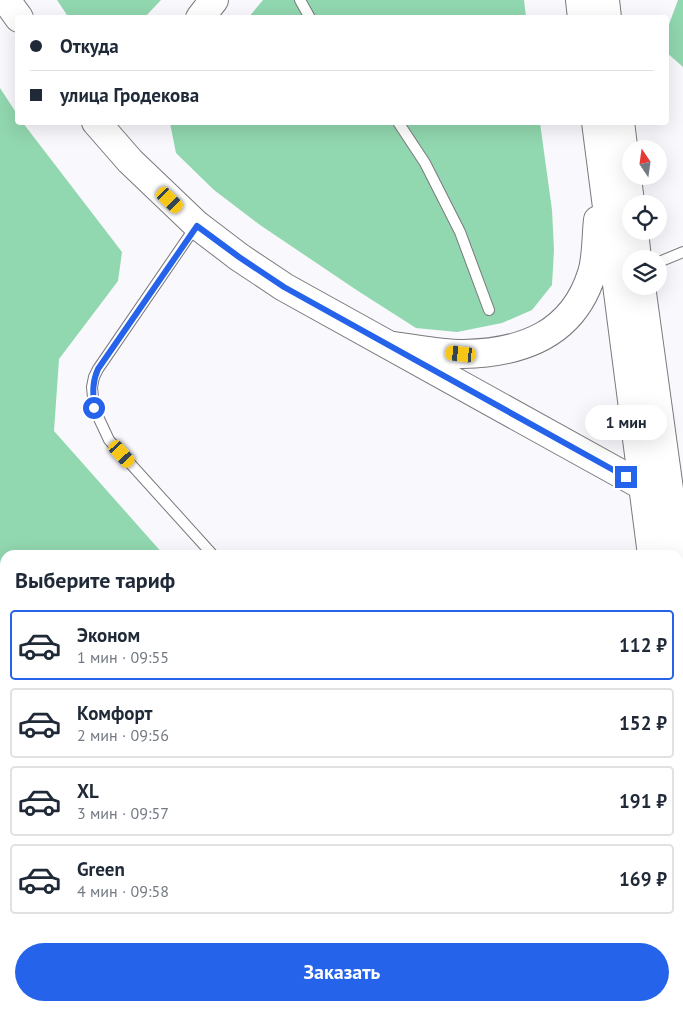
<!DOCTYPE html>
<html lang="ru">
<meta charset="utf-8">
<style>
:root{--surface:#fff;--page:#f6f6f7;--text:#1f2937;--muted:#747a83;--line:#e0e1e3;--accent:#2563eb}
body{margin:0;font-family:"PT Sans",sans-serif;background:var(--page);color:var(--text);height:100vh;display:flex;flex-direction:column;font-size:19px;white-space:nowrap}
*{box-sizing:border-box;margin:0}
p{font-size:16px;color:var(--muted)}
.icon{flex:none;width:28px;height:28px;fill:none;stroke:currentColor;stroke-width:2;stroke-linecap:round;stroke-linejoin:round}
.map{position:relative;flex:1;overflow:hidden}
.sheet{position:absolute;left:0px;top:550px;width:684px;height:461px;display:flex;flex-direction:column;background:var(--surface);border-radius:15px 15px 0 0;box-shadow:0 5px 20px #0002}
.sheet>*{flex:none}
.banner{position:absolute;left:15px;top:15px;width:654px;height:110px;border-radius:5px;box-shadow:0 5px 20px #0002;display:grid;align-content:center;height:110px;padding:0 15px;background:var(--surface)}
.needle{width:32px;rotate:347deg}
.controls{position:absolute;left:622px;top:140px;display:grid;gap:10px}
.controls a{display:grid;place-items:center;width:45px;height:45px;border-radius:50%;background:var(--surface);box-shadow:0 5px 20px #0002;font-size:25px}
.end{position:absolute;width:22px;height:22px;margin:-11px;border:6px solid #2563eb;background:#fff;box-shadow:0 0 0 2px #fff}
.from{border-radius:50%}
.bubble{position:absolute;height:35px;border-radius:18px;background:var(--surface);box-shadow:0 5px 20px #0002;font-size:16px;font-weight:600;line-height:35px;text-align:center}
.car{position:absolute;width:15px;height:30px;margin:-15px -8px;border-radius:6px;box-shadow:0 0 4px 1px #0007;background:linear-gradient(#f5c518 24%,#345 0 40%,#f5c518 0 76%,#345 0 86%,#f5c518 0)}
.banner b{display:flex;align-items:center;gap:18px;height:48px;font-size:19px}
.banner b+b{border-top:1px solid var(--line)}
.banner i{width:12px;height:12px;background:var(--text)}
ul{padding:0;list-style:none}
li{display:flex;align-items:center;gap:15px;height:70px;margin:0 10px 8px;padding:0 5px;border:2px solid var(--line);border-radius:5px}
li div{flex:1}
li b{display:block;font-size:19px}
li em{font-style:normal;font-weight:600}
li.current{border-color:var(--accent)}
li>.icon{width:45px;height:45px;stroke-width:1.5}
h2{padding:0 15px;font-size:22px;line-height:60px}
.button{display:flex;gap:10px;margin-top:auto;padding:10px 15px}
.button a{flex:1;height:58px;border-radius:30px;background:var(--accent);color:#fff;font-size:20px;font-weight:600;line-height:58px;text-align:center}
.map>svg:first-child{display:block}
.green{fill:#91d7af}
.shadow{fill:#0003}
.building{fill:#c7c5c9;stroke:#8d8b8f}
.lines{fill:none;stroke-linecap:round;stroke-linejoin:round}
.service-casing{stroke:#7a797d;stroke-width:12}
.secondary-casing{stroke:#7a797d;stroke-width:30}
.primary-casing{stroke:#7a797d;stroke-width:30}
.service{stroke:#fff;stroke-width:10}
.secondary{stroke:#fff;stroke-width:28}
.primary{stroke:#fff;stroke-width:28}
.route{stroke:#2563eb;stroke-width:6}
</style>
<div class="map">
<svg width="683" height="1011" viewBox="0 0 683 1011">
<rect width="100%" height="100%" fill="#f9f8fc"/>
<path class="green" d="M57 0H161L145 17 69 18Z
M263 0H524L526 17 248 18Z
M678 0H683V67L666 52 668 27Z
M0 88 17 114 18 122 23 123 122 252 118 281 59 359 54 431 164 555H5V733L0 729Z
M170 123H540L552 210 554 250 552 285 532 310 502 323 457 332 416 328 358 291 260 225 214 190 176 153Z
M157 1006H274V1011H156Z"/>
<path class="shadow" d="M389 1006H425L426 1011H390Z"/>
<path class="building" d="M388 1006H419L420 1011H388Z"/>
<g class="lines">
<defs>
<path id="service" d="M300 0 310 18
M398 122 425 163 460 232 489 310
M196 226 98 369 94 377 92 387 94 408 109 440 213 555
M659 262 683 252
M0 780H5
M346 1006V1011
M576 1006 578 1011
M101 1011 103 1006"/>
<path id="secondary" d="M6 0 19 18
M200 18 214 0
M96 122 130 161 197 225 239 257 284 287 643 486 662 485"/>
<path id="primary" d="M580 0 582 18
M605 0 607 18
M596 122 652 555
M620 122 631 210
M634 231 637 259
M641 286 678 555
M394 346C416 349 440 354 463 354 522 353 573 335 592 273 597 257 596 237 598 220
M679 561 683 593
M679 745 683 780"/>
</defs>
<use href="#service" class="service-casing"/>
<use href="#secondary" class="secondary-casing"/>
<use href="#primary" class="primary-casing"/>
<use href="#service" class="service"/>
<use href="#secondary" class="secondary"/>
<use href="#primary" class="primary"/>
</g>
<g class="lines">
<path class="route" d="M94 408C93 393 92 382 98 369L197 226 239 257 284 287 626 477"/>
</g>
</svg>
<div class="controls">
<a><svg class="needle" viewBox="-14 -14 28 28"><path d="M0-13l5 13h-10z" fill="#e53935"/><path d="M0 13l5-13h-10z" fill="#747a83"/></svg></a>
<a><svg class="icon" aria-label="locate" viewBox="0 0 24 24"><circle cx="12" cy="12" r="6"/><path d="M12 2v4M12 18v4M2 12h4M18 12h4"/></svg></a>
<a><svg class="icon" aria-label="layers" viewBox="0 0 24 24"><path d="M12 4l9 5-9 5-9-5zM3 14l9 5 9-5"/></svg></a>
</div>
<i class="end from" style="left:94px;top:408px"></i>
<i class="end" style="left:626px;top:477px"></i>
<div class="bubble" style="left:585px;top:405px;width:82px">1 мин</div>
<i class="car" style="left:170px;top:200px;rotate:134deg"></i>
<i class="car" style="left:461px;top:354px;rotate:276deg"></i>
<i class="car" style="left:122px;top:454px;rotate:138deg"></i>
<div class="banner">
<b><i class="from"></i>Откуда</b>
<b><i></i>улица Гродекова</b>
</div>
<section class="sheet">
<h2>Выберите тариф</h2>
<ul>
<li class="current"><svg class="icon" aria-label="car" viewBox="0 0 24 24"><path d="M5 17H2v-5l4-1 3-4h7l3 4 3 1v5h-3M9 17h6M6 11h13"/><circle cx="7" cy="17" r="2"/><circle cx="17" cy="17" r="2"/></svg><div><b>Эконом</b><p>1 мин · 09:55</p></div><em>112 ₽</em></li>
<li><svg class="icon" aria-label="car" viewBox="0 0 24 24"><path d="M5 17H2v-5l4-1 3-4h7l3 4 3 1v5h-3M9 17h6M6 11h13"/><circle cx="7" cy="17" r="2"/><circle cx="17" cy="17" r="2"/></svg><div><b>Комфорт</b><p>2 мин · 09:56</p></div><em>152 ₽</em></li>
<li><svg class="icon" aria-label="car" viewBox="0 0 24 24"><path d="M5 17H2v-5l4-1 3-4h7l3 4 3 1v5h-3M9 17h6M6 11h13"/><circle cx="7" cy="17" r="2"/><circle cx="17" cy="17" r="2"/></svg><div><b>XL</b><p>3 мин · 09:57</p></div><em>191 ₽</em></li>
<li><svg class="icon" aria-label="car" viewBox="0 0 24 24"><path d="M5 17H2v-5l4-1 3-4h7l3 4 3 1v5h-3M9 17h6M6 11h13"/><circle cx="7" cy="17" r="2"/><circle cx="17" cy="17" r="2"/></svg><div><b>Green</b><p>4 мин · 09:58</p></div><em>169 ₽</em></li>
</ul>
<div class="button"><a>Заказать</a></div>
</section>
</div>
